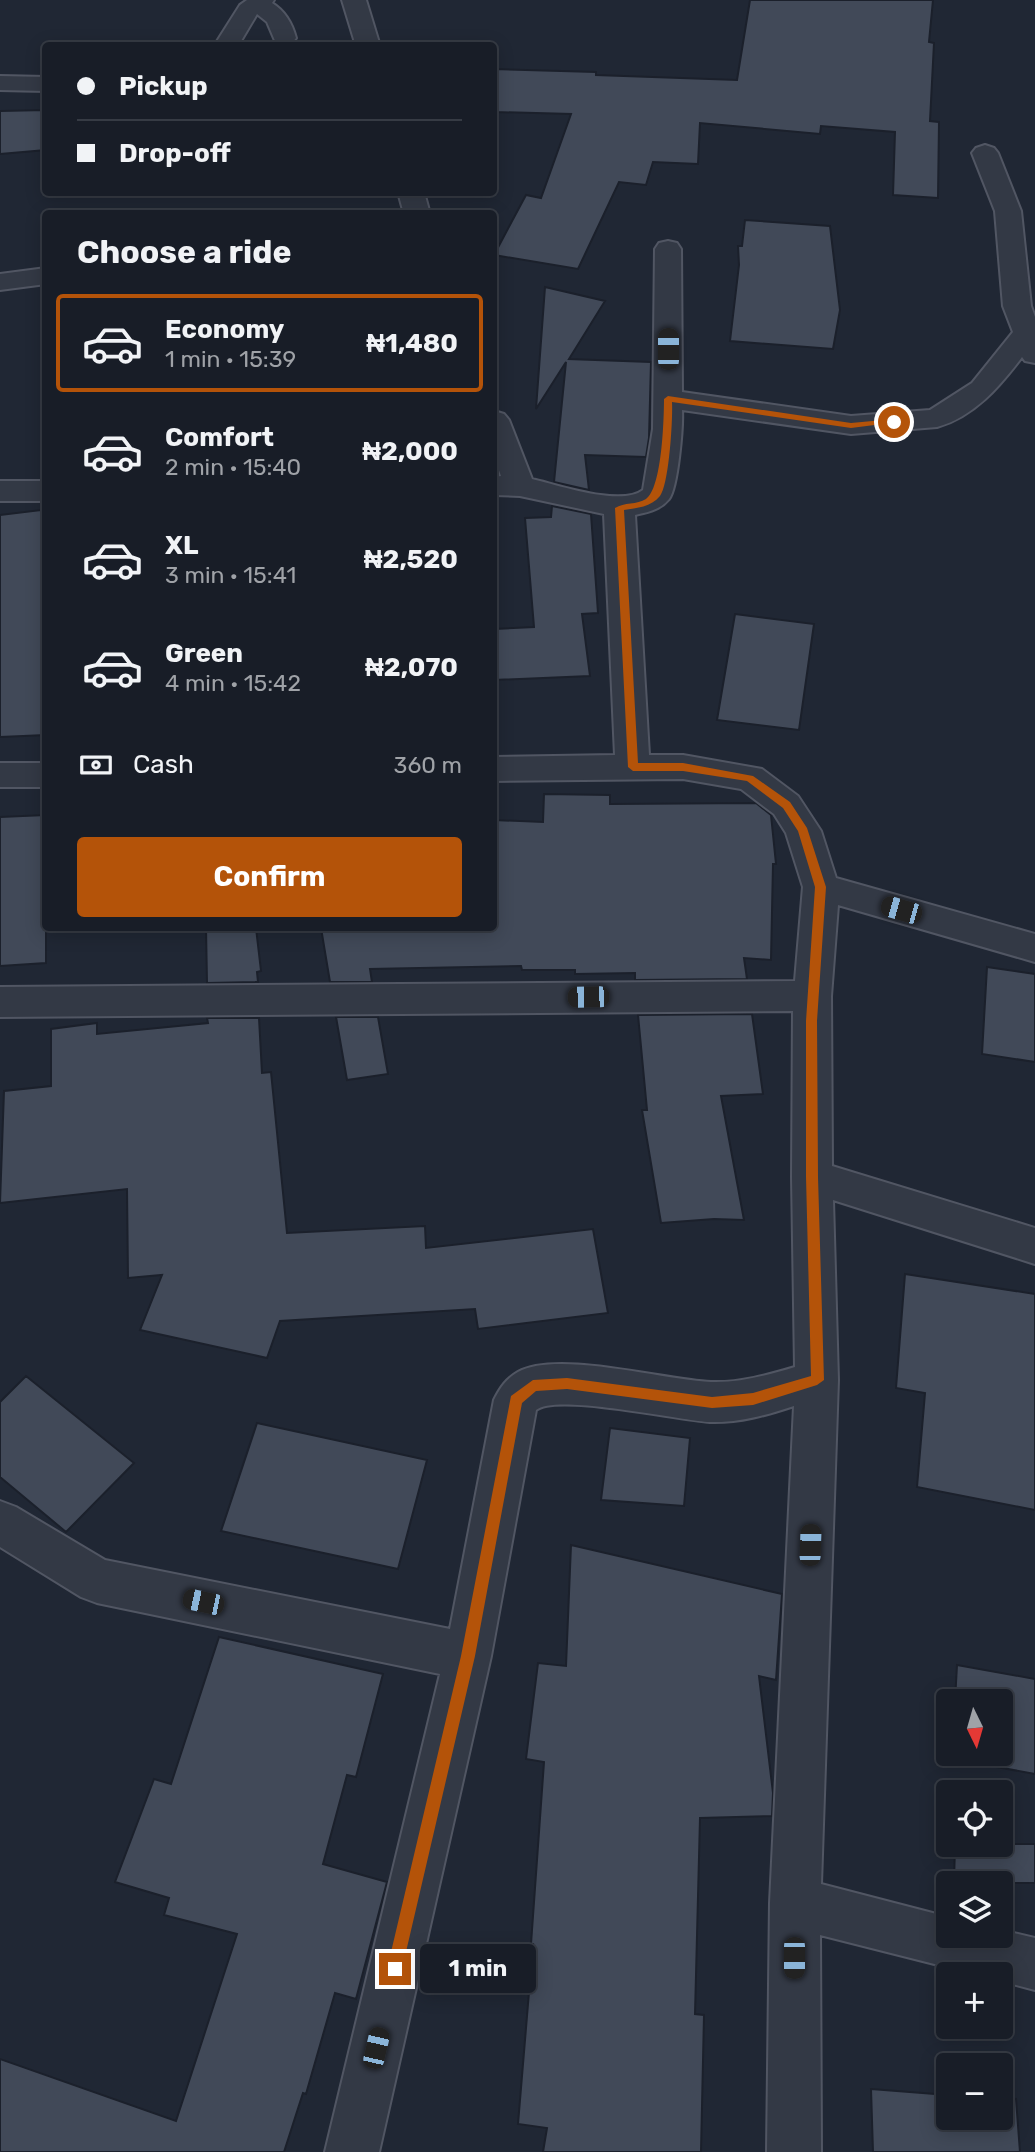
<!DOCTYPE html>
<meta charset="utf-8">
<style>
:root{--surface:#181d27;--page:#21262f;--text:#f1f3f6;--muted:#9fa2a7;--line:#363b44;--accent:#b45309}
body{margin:0;font-family:Rubik,sans-serif;background:var(--page);color:var(--text);height:100vh;display:flex;flex-direction:column;font-size:26px;white-space:nowrap}
*{box-sizing:border-box;margin:0}
p{font-size:23px;color:var(--muted)}
.icon{flex:none;width:38px;height:38px;fill:none;stroke:currentColor;stroke-width:2;stroke-linecap:round;stroke-linejoin:round}
.map{position:relative;flex:1;overflow:hidden}
.panel{position:absolute;left:42px;top:210px;width:455px;height:721px;display:flex;flex-direction:column;background:var(--surface);border-radius:7px;box-shadow:0 4px 18px #0003,0 0 0 2px var(--line)}
.panel>*{flex:none}
.hud{position:absolute;left:42px;top:42px;width:455px;height:154px;border-radius:7px;box-shadow:0 4px 18px #0003,0 0 0 2px var(--line);display:grid;align-content:center;height:154px;padding:0 35px;background:var(--surface)}
.needle{width:46px;rotate:175deg}
.fabs{position:absolute;left:936px;top:1689px;display:grid;gap:14px}
.fabs a{display:grid;place-items:center;width:77px;height:77px;border-radius:7px;background:var(--surface);box-shadow:0 4px 18px #0003,0 0 0 2px var(--line);font-size:35px}
.end{position:absolute;width:32px;height:32px;margin:-16px;border:9px solid #b45309;background:#fff;box-shadow:0 0 0 4px #fff}
.from{border-radius:50%}
.bubble{position:absolute;height:49px;border-radius:7px;background:var(--surface);box-shadow:0 4px 18px #0003,0 0 0 2px var(--line);font-size:23px;font-weight:700;line-height:49px;text-align:center}
.car{position:absolute;width:21px;height:42px;margin:-21px -10px;border-radius:9px;box-shadow:0 0 5px 2px #0007;background:linear-gradient(#222 24%,#8ab4d8 0 40%,#222 0 76%,#8ab4d8 0 86%,#222 0)}
.hud b{display:flex;align-items:center;gap:24px;height:66px;font-size:26px}
.hud b+b{border-top:2px solid var(--line)}
.hud i{width:18px;height:18px;background:var(--text)}
ul{padding:0;list-style:none}
li{display:flex;align-items:center;gap:21px;height:98px;margin:0 14px 10px;padding:0 21px;border:4px solid transparent;border-radius:7px}
li div{flex:1}
li b{display:block;font-size:26px}
li em{font-style:normal;font-weight:700}
li.on{border-color:var(--accent)}
li>.icon{width:63px;height:63px;stroke-width:1.5}
h2{padding:0 35px;font-size:32px;line-height:84px}
.pay{display:flex;align-items:center;gap:18px;height:77px;padding:0 35px;font-size:26px}
.pay p{margin-inline-start:auto}
.primary-button{display:flex;gap:14px;margin-top:auto;padding:14px 35px}
.primary-button a{flex:1;height:80px;border-radius:7px;background:var(--accent);color:#fff;font-size:28px;font-weight:700;line-height:80px;text-align:center}
.map>svg:first-child{display:block}
.building{fill:#414958;stroke:#1b202b;stroke-width:2}
.lines{fill:none;stroke-linecap:round;stroke-linejoin:round}
.minor-casing{stroke:#515663;stroke-width:4}
.minor{fill:#333945;fill-rule:evenodd}
.route{fill:#b45309}
</style>
<div class="map">
<svg width="1035" height="2152" viewBox="0 0 1035 2152">
<rect width="100%" height="100%" fill="#202734"/>
<path class="building" d="M750 0H933L929 42 934 43 930 121 939 122 938 198 893 195 895 132 821 126 820 134 700 123 698 164 653 162 646 185 619 182 578 269 494 255 526 195 541 198 571 114 494 112V69L596 72V75L737 80Z
M46 110V150L0 154V111Z
M745 220 830 226 840 310 833 349 730 341 739 265 738 246H742Z
M545 287 605 301 569 359 651 362 649 438 646 457 585 455 589 490 554 482 566 362 536 409Z
M552 506 591 514 598 613 582 614 590 676 494 680V629L534 627 525 518 551 517Z
M41 510 46 566V735L0 737V515Z
M735 614 814 624 799 730 717 720Z
M544 794 610 795V804L756 803 771 815 776 864H773L771 960 744 958 747 979 635 980V973L575 974V970H522L521 966 370 969 372 982H330L321 928H494V820L543 822Z
M46 815V963L0 966V817Z
M206 928H256L261 971 257 972 258 982 207 983Z
M987 967 1035 974V1062L982 1054Z
M752 1014 763 1094 721 1096 744 1220 714 1219 661 1223 642 1110H647L638 1015Z
M336 1017H378L388 1074 347 1080Z
M207 1018H259L262 1073 271 1072 287 1233 425 1226 426 1248 593 1229 608 1313 478 1329 475 1309 280 1321 267 1358 140 1330 162 1275 128 1278 127 1189 0 1203 4 1091 51 1086V1029L97 1023V1034L208 1023Z
M905 1274 1035 1294V1510L917 1487 925 1393 896 1388Z
M26 1376 134 1463 66 1532 0 1477V1402Z
M257 1423 427 1460 398 1569 221 1531Z
M610 1428 690 1438 684 1506 601 1500Z
M571 1545 782 1594 776 1680 759 1676 773 1793 772 1816 700 1818 695 2014 704 2015 701 2152H543L547 2128 518 2124 533 1944H531L544 1762 526 1759 538 1663 566 1666Z
M219 1637 383 1674 356 1777 347 1775 323 1864 387 1882 356 1999 335 1993 306 2094 303 2093 284 2152H0V2059L176 2121 237 1934 164 1915 169 1898 115 1882 154 1779 171 1784Z
M957 1665 1035 1679V1774L953 1759V1754H1001V1701H955Z
M955 1844H1035V1883H954Z
M871 2089 948 2095V2118H1001V2098L1016 2099 1020 2152H873Z"/>
<g class="lines">
<defs>
<path id="minor" d="M247 0H274L272 3C285 11 292 23 296 38L292 43H276L267 22 257 14 238 46H214L240 5Z
M342 0H366L380 46H356Z
M0 76 46 77V91L0 90Z
M985 145 994 148 998 153 1021 211 1031 306 1035 317V363L1025 361 1022 357C1000 386 974 417 937 427L851 434 682 410C683 426 678 487 669 499 660 510 648 512 635 515L649 755H683L762 769 798 796 821 831 836 878 1035 934V962L838 905 831 996 832 1166 1035 1228V1264L833 1200 838 1380 821 1884 948 1917V1936H1001V1930L1035 1938V1990L1001 1981V1974H974L820 1935 821 2152H767L770 1903 794 1406C767 1415 739 1423 710 1422 677 1420 556 1393 536 1410L491 1656 379 2152H325L440 1674 97 1603 81 1597 0 1547V1501L16 1507 105 1560 450 1629 494 1400C500 1388 506 1379 518 1372 557 1350 664 1380 711 1382 740 1383 768 1375 795 1367L792 1177 793 1011 0 1017V987L795 981 803 887 786 833 774 814 741 789 683 779 494 781V757L615 755 604 514 520 496 494 495V477L501 476 494 456V411L504 414 509 420 532 479C558 485 621 507 643 490L653 429 655 249 659 243 668 241 677 243 681 249 682 392 851 416 930 410 972 383 1013 332 1003 306 995 211 972 153 976 148Z
M398 192H424L430 214H404Z
M46 268V284L0 290V274Z
M0 481H46V501H0Z
M0 763H46V787H0Z"/>
</defs>
<use href="#minor" class="minor-casing"/>
<use href="#minor" class="minor"/>
</g>
<path class="route" d="M668 396 851 423 894 419 898 422 851 428 672 402C673 420 669 484 660 496 651 507 637 508 624 510L638 763H683L753 776 790 802 807 828 826 887 817 1021 818 1177 824 1380 817 1385 753 1405 712 1408 567 1389 536 1391 522 1403 475 1656 402 1969 400 1975 395 1977 389 1975 387 1969 461 1656 511 1396 533 1380 567 1378 712 1397 753 1393 811 1376 806 1177V1021L815 887 798 831 783 808 747 781 683 771H633L628 767 615 508C624 502 637 505 646 499 662 488 664 419 664 399Z"/>
</svg>
<div class="fabs">
<a><svg class="needle" viewBox="-14 -14 28 28"><path d="M0-13l5 13h-10z" fill="#e53935"/><path d="M0 13l5-13h-10z" fill="#9fa2a7"/></svg></a>
<a><svg class="icon" aria-label="locate" viewBox="0 0 24 24"><circle cx="12" cy="12" r="6"/><path d="M12 2v4M12 18v4M2 12h4M18 12h4"/></svg></a>
<a><svg class="icon" aria-label="layers" viewBox="0 0 24 24"><path d="M12 4l9 5-9 5-9-5zM3 14l9 5 9-5"/></svg></a>
<a>+</a>
<a>−</a>
</div>
<i class="end from" style="left:894px;top:422px"></i>
<i class="end" style="left:395px;top:1969px"></i>
<div class="bubble" style="left:420px;top:1944px;width:116px">1 min</div>
<i class="car" style="left:668px;top:349px;rotate:0deg"></i>
<i class="car" style="left:901px;top:910px;rotate:286deg"></i>
<i class="car" style="left:588px;top:997px;rotate:269deg"></i>
<i class="car" style="left:810px;top:1545px;rotate:2deg"></i>
<i class="car" style="left:203px;top:1602px;rotate:282deg"></i>
<i class="car" style="left:794px;top:1958px;rotate:180deg"></i>
<i class="car" style="left:376px;top:2048px;rotate:13deg"></i>
<div class="hud">
<b><i class="from"></i>Pickup</b>
<b><i></i>Drop-off</b>
</div>
<section class="panel">
<h2>Choose a ride</h2>
<ul>
<li class="on"><svg class="icon" aria-label="car" viewBox="0 0 24 24"><path d="M5 17H2v-5l4-1 3-4h7l3 4 3 1v5h-3M9 17h6M6 11h13"/><circle cx="7" cy="17" r="2"/><circle cx="17" cy="17" r="2"/></svg><div><b>Economy</b><p>1 min · 15:39</p></div><em>₦1,480</em></li>
<li><svg class="icon" aria-label="car" viewBox="0 0 24 24"><path d="M5 17H2v-5l4-1 3-4h7l3 4 3 1v5h-3M9 17h6M6 11h13"/><circle cx="7" cy="17" r="2"/><circle cx="17" cy="17" r="2"/></svg><div><b>Comfort</b><p>2 min · 15:40</p></div><em>₦2,000</em></li>
<li><svg class="icon" aria-label="car" viewBox="0 0 24 24"><path d="M5 17H2v-5l4-1 3-4h7l3 4 3 1v5h-3M9 17h6M6 11h13"/><circle cx="7" cy="17" r="2"/><circle cx="17" cy="17" r="2"/></svg><div><b>XL</b><p>3 min · 15:41</p></div><em>₦2,520</em></li>
<li><svg class="icon" aria-label="car" viewBox="0 0 24 24"><path d="M5 17H2v-5l4-1 3-4h7l3 4 3 1v5h-3M9 17h6M6 11h13"/><circle cx="7" cy="17" r="2"/><circle cx="17" cy="17" r="2"/></svg><div><b>Green</b><p>4 min · 15:42</p></div><em>₦2,070</em></li>
</ul>
<div class="pay"><svg class="icon" aria-label="cash" viewBox="0 0 24 24"><path d="M3 7h18v10H3z"/><circle cx="12" cy="12" r="2"/></svg>Cash<p>360 m</p></div>
<div class="primary-button"><a>Confirm</a></div>
</section>
</div>
